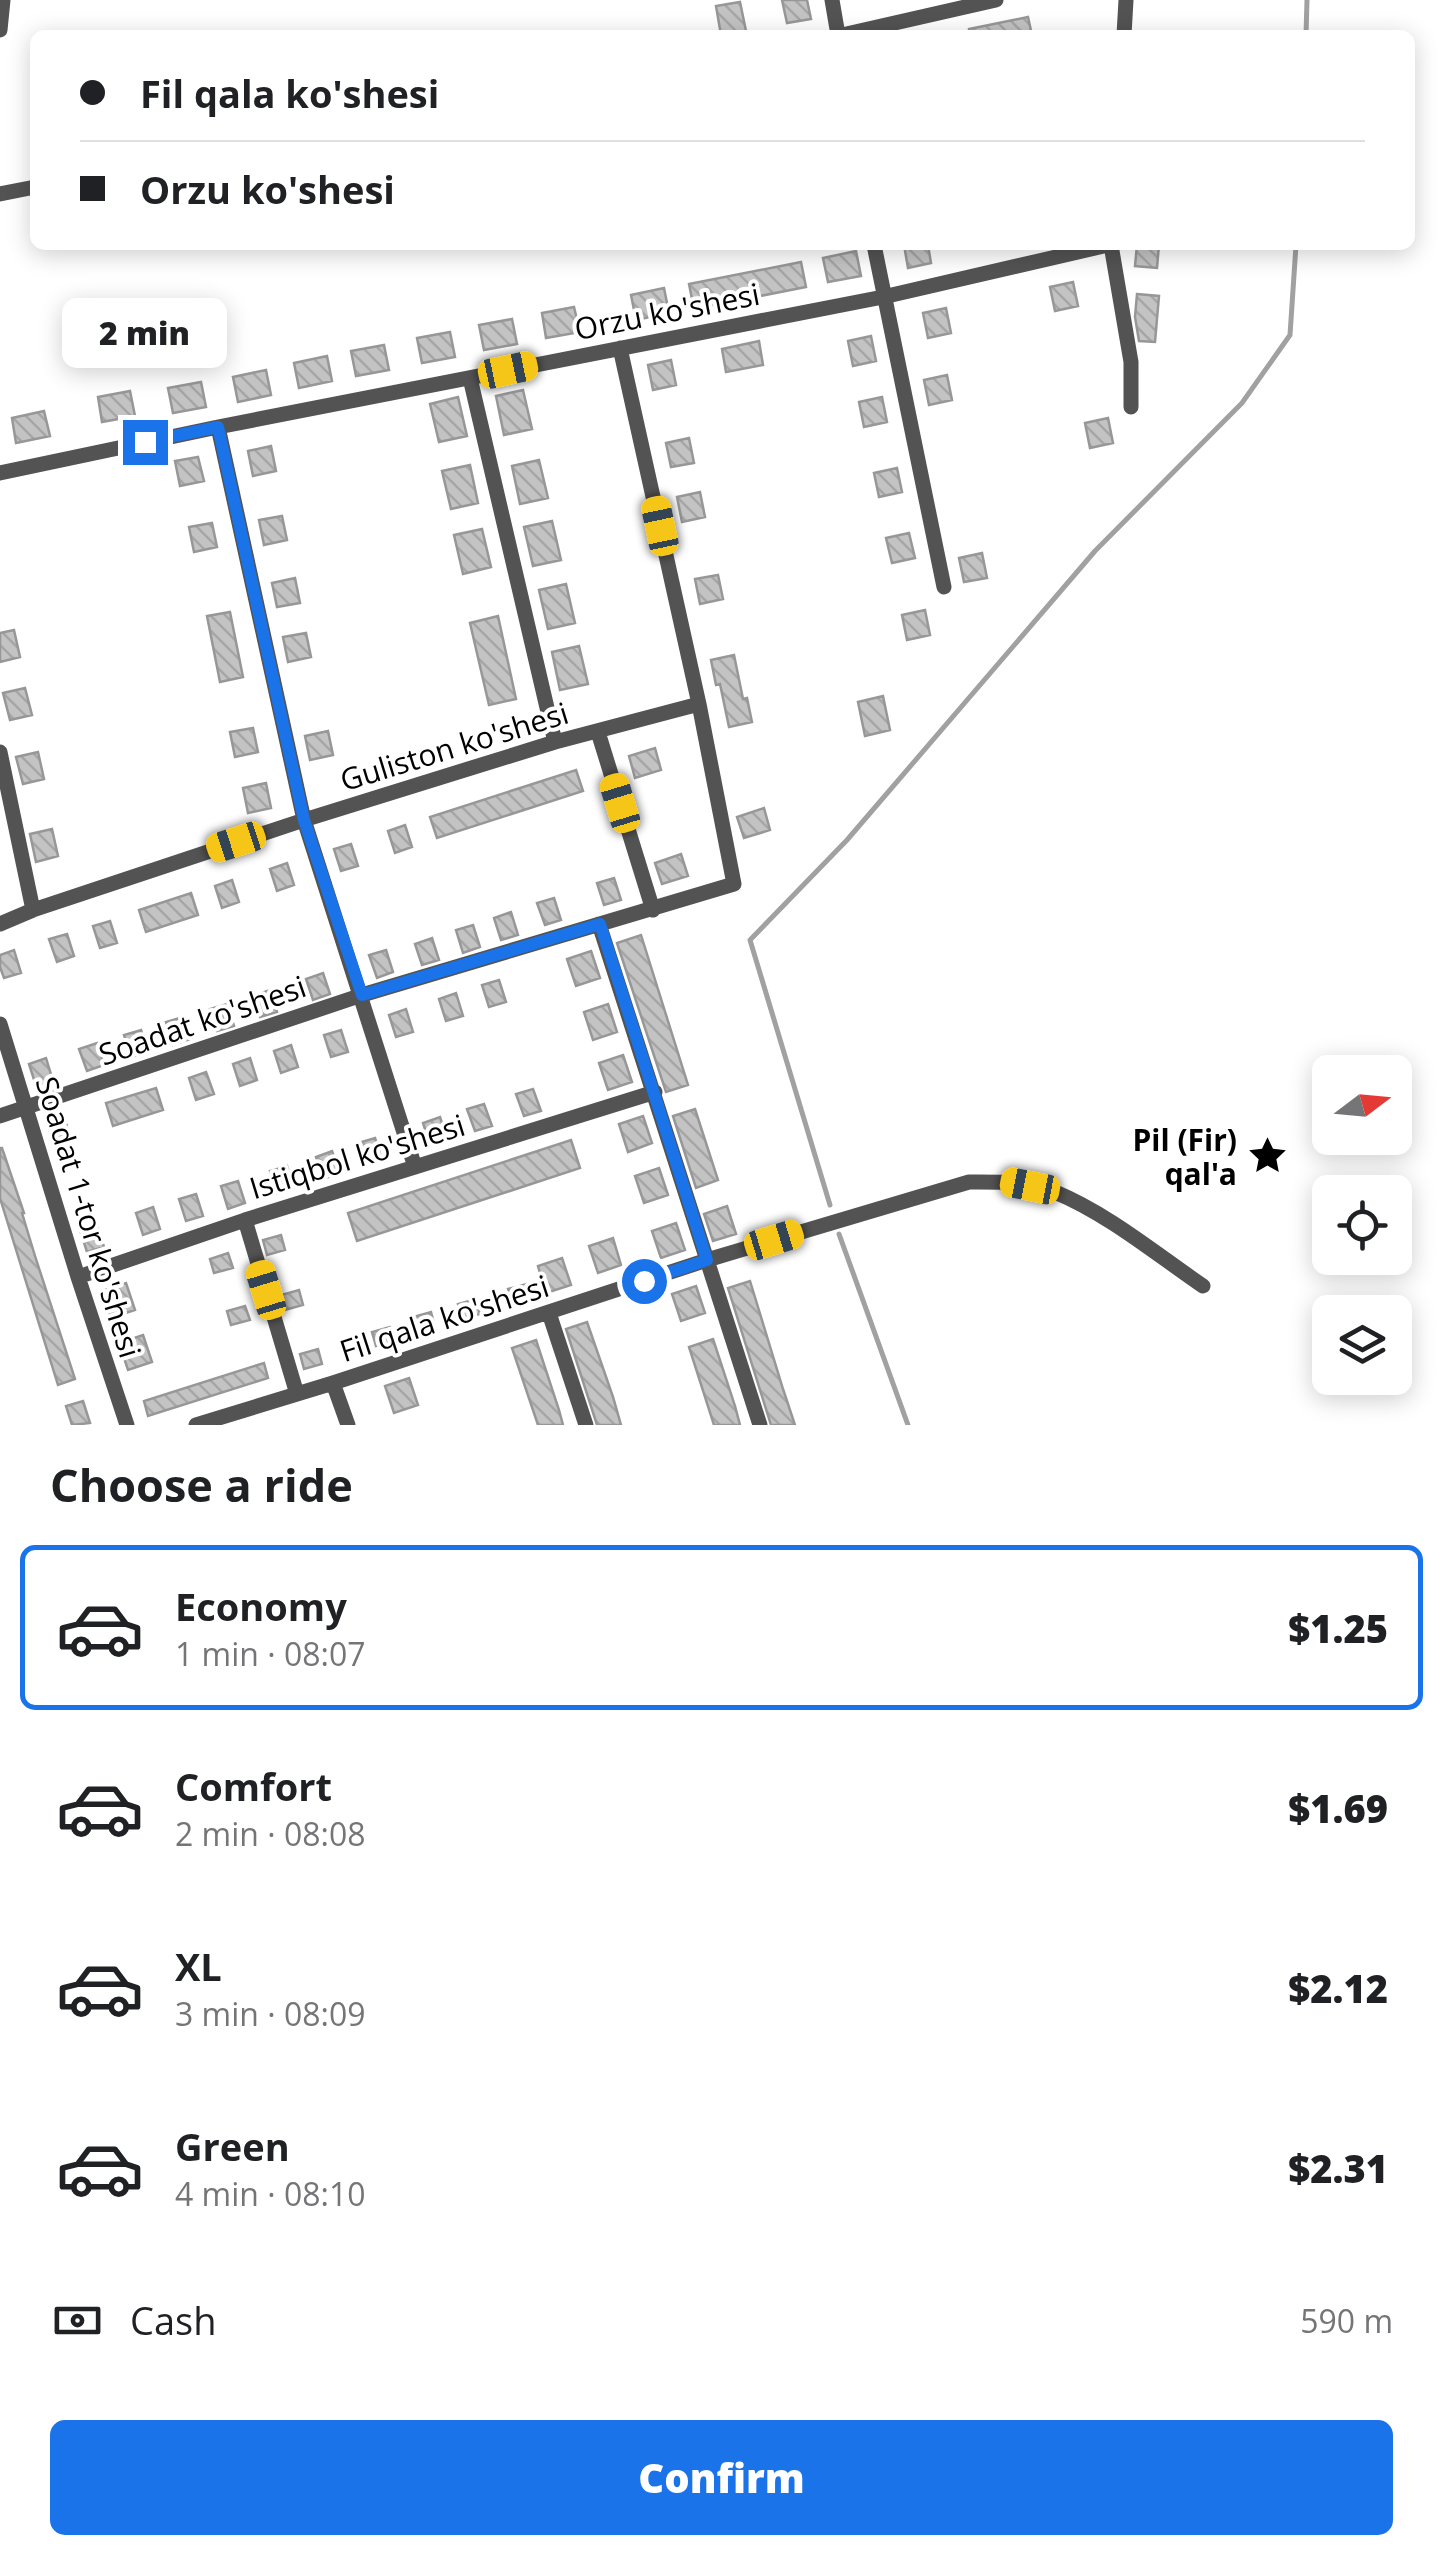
<!DOCTYPE html>
<meta charset="utf-8">
<style>
:root{--surface:#fff;--page:#f2f2f2;--text:#202124;--muted:#757577;--line:#e0e0e0;--accent:#1a73e8}
body{margin:0;font-family:"Open Sans",sans-serif;background:var(--page);color:var(--text);height:100vh;display:flex;flex-direction:column;font-size:38px;white-space:nowrap}
*{box-sizing:border-box;margin:0}
p{font-size:32px;color:var(--muted)}
.icon{flex:none;width:55px;height:55px;fill:none;stroke:currentColor;stroke-width:2;stroke-linecap:round;stroke-linejoin:round}
.map{position:relative;height:1425px;overflow:hidden}
.side{display:flex;flex-direction:column;background:var(--surface);flex:1}
.side>*{flex:none}
.banner{position:absolute;left:30px;top:30px;width:1385px;height:220px;border-radius:15px;box-shadow:0 5px 25px #0003;display:grid;align-content:center;height:220px;padding:0 50px;background:var(--surface)}
.needle{width:65px;rotate:74deg}
.tools{position:absolute;left:1312px;top:1055px;display:grid;gap:20px}
.tools a{display:grid;place-items:center;width:100px;height:100px;border-radius:15px;background:var(--surface);box-shadow:0 5px 25px #0003;font-size:50px}
.end{position:absolute;width:45px;height:45px;margin:-22px;border:12px solid #1a73e8;background:#fff;box-shadow:0 0 0 5px #fff}
.from{border-radius:50%}
.bubble{position:absolute;height:70px;border-radius:15px;background:var(--surface);box-shadow:0 5px 25px #0003;font-size:32px;font-weight:800;line-height:70px;text-align:center}
.car{position:absolute;width:30px;height:60px;margin:-30px -15px;border-radius:12px;box-shadow:0 0 8px 2px #0007;background:linear-gradient(#f5c518 24%,#345 0 40%,#f5c518 0 76%,#345 0 86%,#f5c518 0)}
.banner b{display:flex;align-items:center;gap:35px;height:95px;font-size:38px}
.banner b+b{border-top:2px solid var(--line)}
.banner i{width:25px;height:25px;background:var(--text)}
ul{padding:0;list-style:none}
li{display:flex;align-items:center;gap:30px;height:165px;margin:0 20px 15px;padding:0 30px;border:5px solid transparent;border-radius:15px}
li div{flex:1}
li b{display:block;font-size:38px}
li em{font-style:normal;font-weight:800}
li.on{border-color:var(--accent)}
li>.icon{width:90px;height:90px;stroke-width:1.5}
h2{padding:0 50px;font-size:45px;line-height:120px}
.pay{display:flex;align-items:center;gap:25px;height:110px;padding:0 50px;font-size:38px}
.pay p{margin-inline-start:auto}
.primary-button{display:flex;gap:20px;margin-top:auto;padding:20px 50px}
.primary-button a{flex:1;height:115px;border-radius:15px;background:var(--accent);color:#fff;font-size:40px;font-weight:800;line-height:115px;text-align:center}
.map>svg:first-child{display:block}
.lines{fill:none;stroke-linecap:round;stroke-linejoin:round}
.stream{stroke:#a1a1a1;stroke-width:5}
.building{fill:url(#building-back-hatch);stroke:#979797;stroke-width:2.5}
.minor{stroke:#535353;stroke-width:15}
.route{stroke:#1a73e8;stroke-width:12}
.labels{text-anchor:middle;dominant-baseline:central;stroke-width:8;stroke-linejoin:round;paint-order:stroke}
.street-label{font-size:30px;fill:#000;stroke:#fff}
.poi-label{font-size:30px;font-weight:bold;fill:#000;stroke:#fff;text-anchor:end}
</style>
<div class="map">
<svg width="1443" height="1425" viewBox="0 0 1443 1425">
<defs>
<pattern id="building-back-hatch" width="6" height="6" patternUnits="userSpaceOnUse" patternTransform="scale(2.5)"><rect width="6" height="6" fill="#c3c3c3"/><path d="M-1 5l2 2M0 0l6 6M5-1l2 2" fill="none" stroke="#a6a6a6"/></pattern>
</defs>
<rect width="100%" height="100%" fill="#fff"/>
<g class="lines">
<path class="stream" d="M1306 35 1307 0
M830 1205 750 940 847 840 1095 551 1242 403 1290 335 1296 245
M839 1234 908 1425"/>
</g>
<path class="building" d="M782 0H807L811 19 787 23Z
M740 2 746 31 721 35 716 6Z
M1028 17 1032 35H969V29Z
M904 245H928L931 263 908 268Z
M1137 245H1159L1157 268 1135 266Z
M856 251 861 276 828 282 823 258Z
M801 262 806 287 694 309 689 284Z
M1073 282 1078 306 1055 311 1050 287Z
M664 288 669 313 636 320 631 295Z
M1137 294 1159 296 1155 342 1139 341 1135 317Z
M574 307 580 332 546 338 542 313Z
M946 308 951 333 928 338 923 313Z
M512 319 517 344 484 350 479 325Z
M450 332 455 357 422 363 417 338Z
M871 336 876 361 853 366 848 341Z
M759 341 763 365 726 372 722 349Z
M384 345 389 370 356 376 351 351Z
M327 356 332 381 299 388 294 363Z
M671 360 676 385 653 390 648 365Z
M266 370 271 395 238 402 233 377Z
M947 375 952 400 929 405 924 380Z
M201 382 206 407 173 413 168 388Z
M523 390 532 429 504 435 496 396Z
M130 391 135 416 102 422 98 397Z
M458 397 467 436 439 442 430 404Z
M882 397 887 422 864 427 859 402Z
M44 411 50 436 16 443 12 418Z
M1108 418 1113 443 1090 448 1085 423Z
M689 438 694 463 671 467 666 443Z
M271 446 276 471 253 476 248 451Z
M198 457 204 481 180 486 175 461Z
M539 460 548 498 520 504 512 466Z
M470 465 478 503 451 509 442 471Z
M897 468 902 492 879 497 874 473Z
M700 492 705 517 682 522 677 497Z
M282 516 287 540 264 545 259 520Z
M552 521 561 560 533 566 524 527Z
M212 523 217 547 194 552 189 527Z
M482 529 491 567 463 574 454 535Z
M909 533 915 558 892 563 886 538Z
M982 553 987 578 964 582 959 558Z
M718 575 723 599 700 604 695 579Z
M295 578 300 603 277 607 272 583Z
M566 584 575 623 548 629 539 590Z
M925 610 930 635 907 640 902 615Z
M230 612 243 677 220 682 207 616Z
M498 616 516 699 489 705 470 623Z
M14 630 20 657 0 662V633Z
M306 633 311 657 288 662 283 637Z
M579 646 588 684 560 690 552 652Z
M734 655 743 699 747 698 752 722 729 727 720 684 716 685 711 660Z
M25 688 32 715 10 720 3 693Z
M883 696 890 730 865 736 858 702Z
M253 728 258 752 235 757 230 732Z
M328 731 333 755 310 760 305 736Z
M655 748 661 770 635 778 629 756Z
M38 752 44 779 23 784 16 757Z
M576 770 583 791 437 838 430 817Z
M266 783 271 808 248 813 243 788Z
M764 808 770 830 744 838 737 817Z
M405 825 412 847 395 853 388 831Z
M52 829 58 856 36 862 30 834Z
M351 844 358 866 341 871 334 849Z
M681 854 688 876 662 884 655 863Z
M287 863 294 885 277 891 270 869Z
M614 878 621 900 604 905 597 883Z
M232 880 239 902 222 908 215 886Z
M191 893 198 915 146 932 139 910Z
M554 898 561 920 545 925 537 903Z
M511 912 518 935 501 940 494 918Z
M110 921 117 943 100 948 93 926Z
M473 925 480 947 463 953 456 930Z
M67 934 74 956 57 962 49 939Z
M641 935 688 1085 666 1092 617 943Z
M432 938 439 960 422 965 415 944Z
M14 950 21 973 4 978 0 967V955Z
M386 950 393 972 377 978 369 955Z
M591 951 600 978 576 986 567 959Z
M323 973 330 994 313 1000 306 979Z
M499 980 506 1002 489 1007 482 985Z
M270 990 277 1012 260 1017 253 996Z
M456 993 463 1016 446 1021 439 999Z
M227 1004 234 1026 217 1031 210 1009Z
M608 1004 617 1032 593 1040 584 1012Z
M406 1009 413 1032 396 1037 389 1015Z
M183 1017 190 1039 173 1045 166 1022Z
M141 1030 148 1052 131 1057 124 1035Z
M341 1030 348 1052 331 1057 324 1035Z
M97 1043 104 1065 87 1071 79 1049Z
M291 1045 298 1067 281 1073 274 1051Z
M623 1055 632 1082 608 1090 599 1063Z
M46 1058 53 1081 36 1086 29 1064Z
M250 1058 257 1080 240 1086 233 1064Z
M206 1072 214 1094 196 1100 189 1078Z
M156 1088 163 1110 113 1126 106 1103Z
M533 1089 541 1111 524 1116 516 1094Z
M484 1104 492 1126 475 1131 467 1109Z
M695 1109 718 1180 696 1188 673 1116Z
M643 1116 652 1143 628 1152 619 1124Z
M64 1117 71 1139 54 1144 47 1122Z
M440 1117 447 1139 430 1145 423 1123Z
M375 1138 382 1160 365 1165 358 1143Z
M571 1140 580 1168 357 1241 348 1213Z
M0 1148H2L24 1213H22L35 1256 75 1379 58 1385 0 1198Z
M332 1151 340 1173 323 1179 316 1157Z
M287 1166 294 1188 277 1193 270 1171Z
M659 1168 668 1195 644 1203 635 1176Z
M238 1181 245 1203 228 1209 221 1186Z
M196 1194 203 1216 186 1221 179 1199Z
M727 1206 736 1234 713 1241 704 1214Z
M153 1207 160 1229 143 1235 136 1213Z
M676 1223 685 1250 661 1258 652 1231Z
M97 1225 104 1247 87 1252 80 1230Z
M281 1235 285 1250 267 1255 263 1240Z
M613 1238 621 1265 598 1273 589 1246Z
M228 1253 233 1268 214 1273 210 1259Z
M562 1258 571 1285 512 1304 508 1289 542 1280 538 1266Z
M750 1281 783 1389 795 1425H771L728 1288Z
M126 1283 135 1310 111 1318 102 1291Z
M696 1286 705 1313 681 1321 672 1294Z
M299 1290 303 1305 285 1310 281 1295Z
M476 1299 480 1314 462 1319 458 1304Z
M245 1306 250 1320 231 1325 227 1311Z
M431 1312 435 1327 417 1332 413 1317Z
M587 1322 613 1397 621 1425H597L566 1329Z
M390 1327 394 1341 376 1346 372 1332Z
M143 1335 152 1362 128 1370 119 1343Z
M713 1339 735 1406 740 1425H714L689 1347Z
M536 1340 559 1410 563 1425H538L512 1348Z
M318 1349 322 1364 304 1369 300 1354Z
M264 1363 268 1378 148 1416 144 1401Z
M409 1378 418 1405 394 1413 385 1386Z
M83 1401 90 1423 72 1425 66 1406Z"/>
<g class="lines">
<path class="minor" d="M832 0 838 35
M0 30 3 0
M842 35 996 0
M1124 35 1126 0
M0 194 35 187
M874 245 944 587
M1111 245 1131 362V407
M470 378 555 742
M218 427 304 820 415 1167
M0 473 218 427 883 297 1108 245
M598 732 653 910
M0 752 33 910
M0 924 33 910 304 820 555 742 699 704
M599 924 760 1425
M0 1024 78 1277 127 1425
M0 1116 362 995 734 884 699 704 620 348
M245 1220 297 1394
M78 1277 245 1220 655 1092
M549 1313 586 1425
M333 1383 348 1425
M196 1425 333 1383 707 1260 969 1182C997 1182 1029 1181 1055 1192 1108 1214 1156 1254 1203 1286"/>
</g>
<g class="lines">
<path class="route" d="M145 442 218 427 304 820 362 995 600 924 707 1260 644 1281"/>
</g>
<defs>
<symbol id="sight-bare" viewBox="-9 -9 18 18"><path d="M0-6L1.8-2.2L6-1.7L2.9 1.2L3.7 5.4L0 3.3L-3.7 5.4L-2.9 1.2L-6-1.7L-1.8-2.2Z" fill="#000" stroke="#fff" stroke-width="2.5" paint-order="stroke"/></symbol>
</defs>
<g fill-rule="evenodd">
<use href="#sight-bare" x="1240" y="1128" width="55" height="55"/>
</g>
<g class="labels">
<g class="street-label">
<text transform="translate(667 311) rotate(-11)">Orzu ko'shesi</text>
<text transform="translate(454 746) rotate(-17)">Guliston ko'shesi</text>
<text transform="translate(202 1020) rotate(-19)">Soadat ko'shesi</text>
<text transform="translate(357 1156) rotate(-17)">Istiqbol ko'shesi</text>
<text transform="translate(89 1217) rotate(73)">Soadat 1-tor ko'shesi</text>
<text transform="translate(444 1318) rotate(-18)">Fil qala ko'shesi</text>
</g>
<g class="poi-label">
<text x="1237" y="1139">Pil (Fir)<tspan x="1237" dy="34">qal'a</tspan></text>
</g>
</g>
</svg>
<div class="tools">
<a><svg class="needle" viewBox="-14 -14 28 28"><path d="M0-13l5 13h-10z" fill="#e53935"/><path d="M0 13l5-13h-10z" fill="#757577"/></svg></a>
<a><svg class="icon" aria-label="locate" viewBox="0 0 24 24"><circle cx="12" cy="12" r="6"/><path d="M12 2v4M12 18v4M2 12h4M18 12h4"/></svg></a>
<a><svg class="icon" aria-label="layers" viewBox="0 0 24 24"><path d="M12 4l9 5-9 5-9-5zM3 14l9 5 9-5"/></svg></a>
</div>
<i class="end from" style="left:644px;top:1281px"></i>
<i class="end" style="left:145px;top:442px"></i>
<div class="bubble" style="left:62px;top:298px;width:165px">2 min</div>
<i class="car" style="left:508px;top:370px;rotate:78deg"></i>
<i class="car" style="left:660px;top:526px;rotate:348deg"></i>
<i class="car" style="left:620px;top:803px;rotate:343deg"></i>
<i class="car" style="left:236px;top:842px;rotate:252deg"></i>
<i class="car" style="left:1030px;top:1186px;rotate:281deg"></i>
<i class="car" style="left:774px;top:1240px;rotate:73deg"></i>
<i class="car" style="left:266px;top:1290px;rotate:343deg"></i>
<div class="banner">
<b><i class="from"></i>Fil qala ko'shesi</b>
<b><i></i>Orzu ko'shesi</b>
</div>
</div>
<section class="side">
<h2>Choose a ride</h2>
<ul>
<li class="on"><svg class="icon" aria-label="car" viewBox="0 0 24 24"><path d="M5 17H2v-5l4-1 3-4h7l3 4 3 1v5h-3M9 17h6M6 11h13"/><circle cx="7" cy="17" r="2"/><circle cx="17" cy="17" r="2"/></svg><div><b>Economy</b><p>1 min · 08:07</p></div><em>$1.25</em></li>
<li><svg class="icon" aria-label="car" viewBox="0 0 24 24"><path d="M5 17H2v-5l4-1 3-4h7l3 4 3 1v5h-3M9 17h6M6 11h13"/><circle cx="7" cy="17" r="2"/><circle cx="17" cy="17" r="2"/></svg><div><b>Comfort</b><p>2 min · 08:08</p></div><em>$1.69</em></li>
<li><svg class="icon" aria-label="car" viewBox="0 0 24 24"><path d="M5 17H2v-5l4-1 3-4h7l3 4 3 1v5h-3M9 17h6M6 11h13"/><circle cx="7" cy="17" r="2"/><circle cx="17" cy="17" r="2"/></svg><div><b>XL</b><p>3 min · 08:09</p></div><em>$2.12</em></li>
<li><svg class="icon" aria-label="car" viewBox="0 0 24 24"><path d="M5 17H2v-5l4-1 3-4h7l3 4 3 1v5h-3M9 17h6M6 11h13"/><circle cx="7" cy="17" r="2"/><circle cx="17" cy="17" r="2"/></svg><div><b>Green</b><p>4 min · 08:10</p></div><em>$2.31</em></li>
</ul>
<div class="pay"><svg class="icon" aria-label="cash" viewBox="0 0 24 24"><path d="M3 7h18v10H3z"/><circle cx="12" cy="12" r="2"/></svg>Cash<p>590 m</p></div>
<div class="primary-button"><a>Confirm</a></div>
</section>
